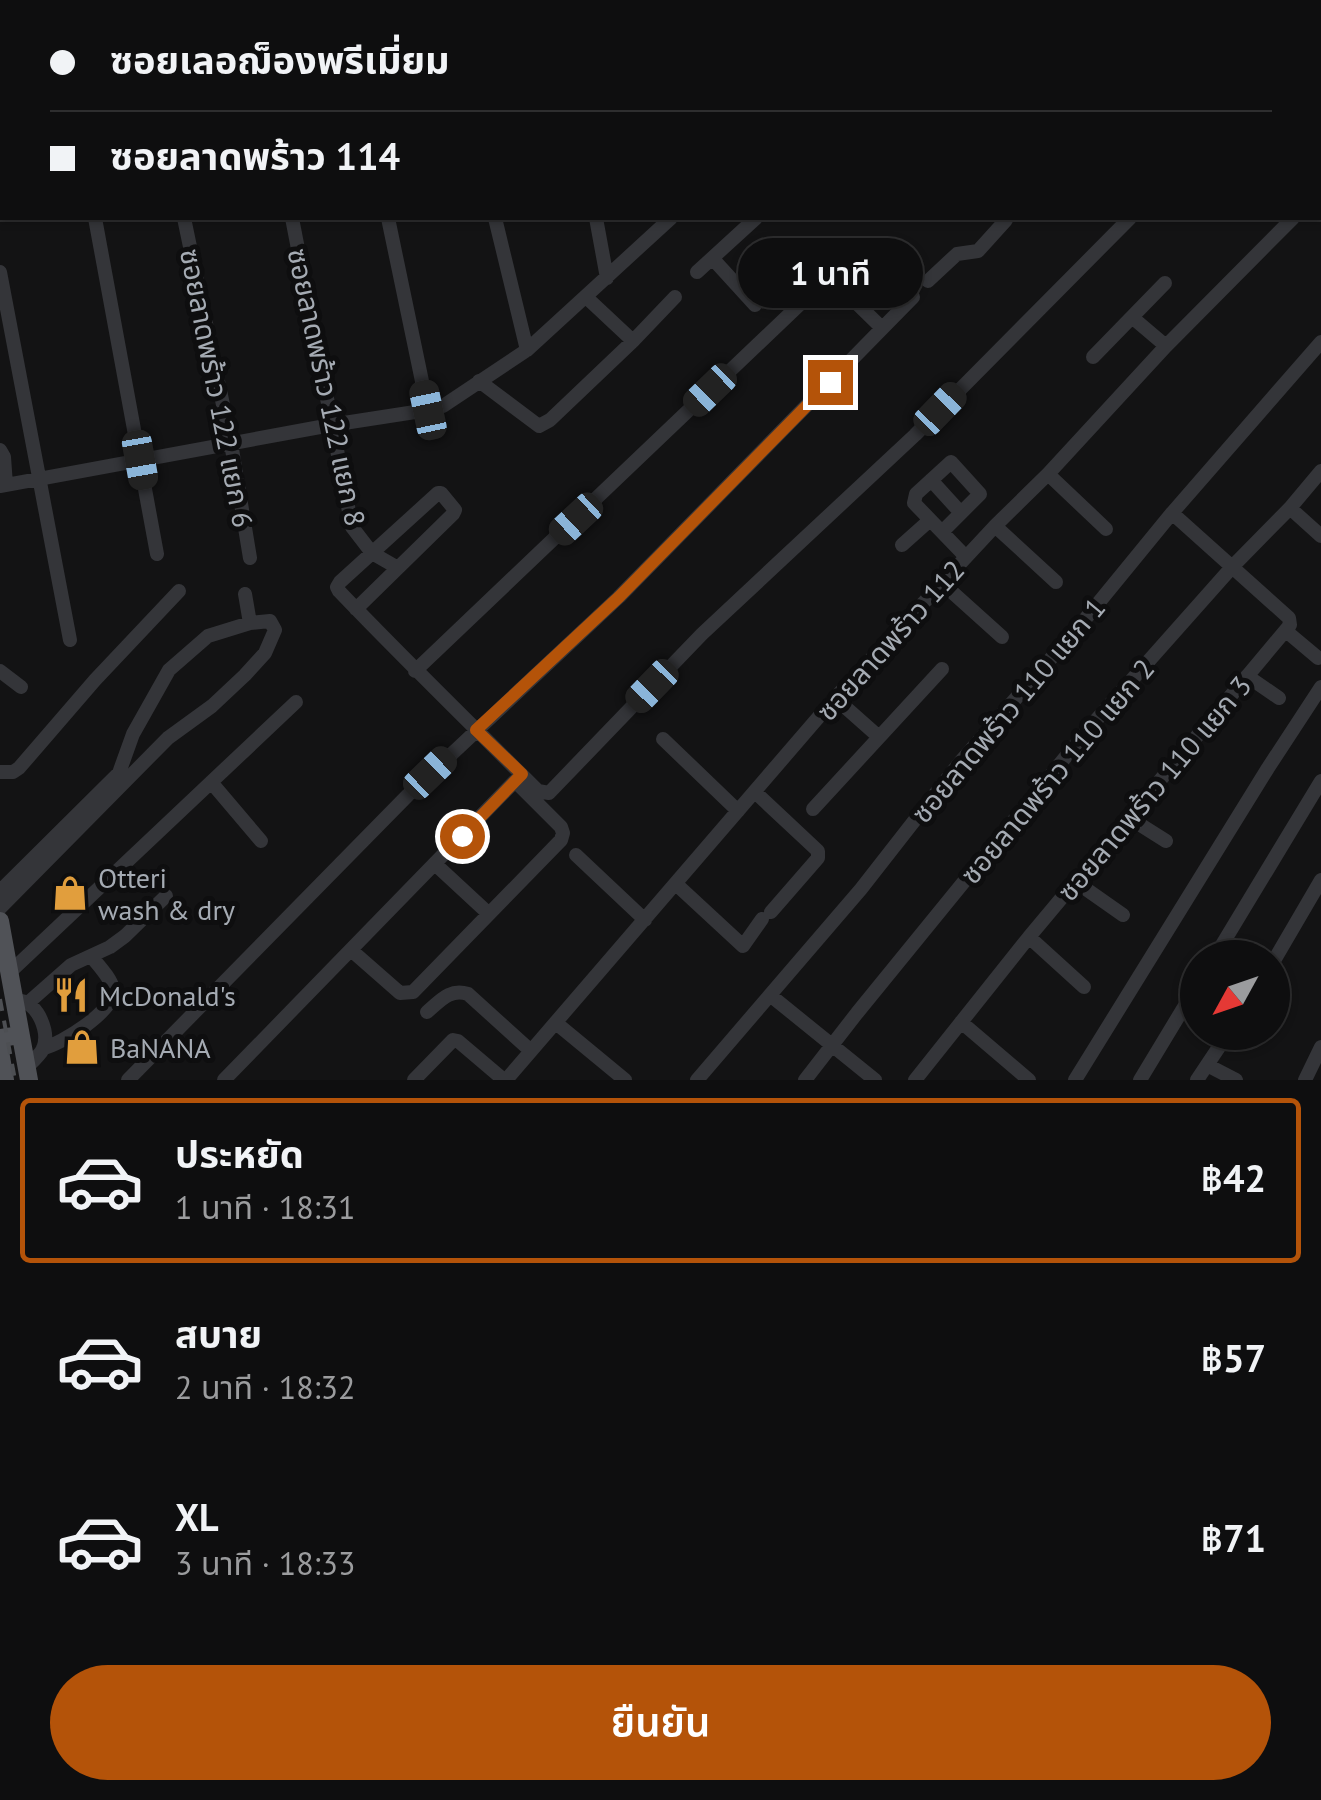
<!DOCTYPE html>
<html lang="th">
<meta charset="utf-8">
<style>
:root{--surface:#0e0e0f;--page:#171718;--text:#f1f3f6;--muted:#9b9c9e;--line:#2e2e2f;--accent:#b45309}
body{margin:0;font-family:"PT Sans","Noto Sans Thai",sans-serif;background:var(--page);color:var(--text);height:100vh;display:flex;flex-direction:column;font-size:38px;white-space:nowrap}
*{box-sizing:border-box;margin:0}
p{font-size:32px;color:var(--muted)}
.icon{flex:none;width:55px;height:55px;fill:none;stroke:currentColor;stroke-width:2;stroke-linecap:round;stroke-linejoin:round}
.map{position:relative;height:1080px;overflow:hidden}
.panel{display:flex;flex-direction:column;background:var(--surface);flex:1}
.panel>*{flex:none}
.hud{position:absolute;left:0px;top:0px;width:1322px;height:220px;box-shadow:0 2px 8px #0004,0 0 0 2px var(--line);display:grid;align-content:center;height:220px;padding:0 50px;background:var(--surface)}
.needle{width:65px;rotate:230deg}
.buttons{position:absolute;left:1180px;top:940px;display:grid;gap:20px}
.buttons a{display:grid;place-items:center;width:110px;height:110px;border-radius:50%;background:var(--surface);box-shadow:0 2px 8px #0004,0 0 0 2px var(--line);font-size:50px}
.end{position:absolute;width:45px;height:45px;margin:-22px;border:12px solid #b45309;background:#fff;box-shadow:0 0 0 5px #fff}
.from{border-radius:50%}
.bubble{position:absolute;height:70px;border-radius:35px;background:var(--surface);box-shadow:0 2px 8px #0004,0 0 0 2px var(--line);font-size:32px;font-weight:600;line-height:70px;text-align:center}
.car{position:absolute;width:30px;height:60px;margin:-30px -15px;border-radius:12px;box-shadow:0 0 8px 2px #0007;background:linear-gradient(#222 24%,#8ab4d8 0 40%,#222 0 76%,#8ab4d8 0 86%,#222 0)}
.hud b{display:flex;align-items:center;gap:35px;height:95px;font-size:38px}
.hud b+b{border-top:2px solid var(--line)}
.hud i{width:25px;height:25px;background:var(--text)}
ul{padding:18px 0 0;list-style:none}
li{display:flex;align-items:center;gap:30px;height:165px;margin:0 20px 15px;padding:0 30px;border:5px solid transparent;border-radius:10px}
li div{flex:1}
li b{display:block;font-size:38px}
li em{font-style:normal;font-weight:600}
li.on{border-color:var(--accent)}
li>.icon{width:90px;height:90px;stroke-width:1.5}
.action{display:flex;gap:20px;margin-top:auto;padding:20px 50px}
.action a{flex:1;height:115px;border-radius:60px;background:var(--accent);color:#fff;font-size:40px;font-weight:600;line-height:115px;text-align:center}
.map>svg:first-child{display:block}
.lines{fill:none;stroke-linecap:round;stroke-linejoin:round}
.canal{stroke:#2d363c;stroke-width:12}
.minor{stroke:#343539;stroke-width:14}
.major{stroke:#505257;stroke-width:18}
.rail{stroke:#4d4f53;stroke-width:4;stroke-dasharray:12 10;stroke-linecap:butt}
.route{stroke:#b45309;stroke-width:12}
.labels{text-anchor:middle;dominant-baseline:central;stroke-width:10;stroke-linejoin:round;paint-order:stroke}
.street-label{font-size:28px;fill:#a5abb3;stroke:#0e0e0f}
.poi-label{font-size:28px;fill:#a5abb3;stroke:#0e0e0f;text-anchor:start}
</style>
<div class="map">
<svg width="1321" height="1080" viewBox="0 0 1321 1080">
<rect width="100%" height="100%" fill="#131314"/>
<g class="lines">
<path class="canal" d="M810 0 814 2
M1174 2 1177 0"/>
<path class="minor" d="M54 0 55 2
M145 0V2
M250 0 251 2
M347 0V2
M450 0 451 2
M554 0 555 2
M660 0V2
M762 0 763 2
M839 0 842 2
M873 2 875 0
M1031 2 1033 0
M1320 21 1321 20
M1320 79 1321 80
M1320 190 1321 189
M0 204 2 203
M95 218 157 554
M184 218 231 443 250 558
M292 218 352 527 372 553 398 568
M388 218 428 410
M495 218 527 350
M596 218 607 278
M713 259 755 305
M0 272 70 640
M697 272 756 218
M928 281 957 254 978 251 1006 220
M586 297 633 341
M1133 318 1166 346
M1093 357 1165 283
M479 381 539 426 550 420 633 341 675 297
M0 450 4 457 6 485
M1048 474 1106 529
M931 480 961 513 942 532
M0 486 331 425 428 410 443 406 527 350 671 218
M1290 508 1321 536
M961 513 980 494 951 462 916 494 914 503 966 557
M995 526 1056 582
M902 545 930 520
M942 583 1002 637
M245 594 250 623
M356 609 453 514 455 510 441 493H438L340 582 337 587 339 591C404 659 471 724 538 791L549 793 702 634 915 435 1130 218
M1286 631 1318 658
M0 671 21 687
M415 671 819 286 828 282 837 284 882 328
M1247 676 1279 698
M835 698 879 737
M663 739 738 811
M0 772H13L19 768 95 680 179 591
M211 782 261 841
M755 792 818 851V858L771 912
M813 809 942 669
M1128 817 1166 841
M576 855 645 920
M435 864 489 914
M1076 882 1123 915
M676 884 743 946 762 919
M0 891 119 773 133 734 169 670 208 636 250 623 270 621 275 630 265 653 245 675 212 706 168 738 0 908
M1029 937 1084 987
M1214 958 1321 781
M1272 964 1321 880
M9 973 296 702
M770 995 875 1080
M21 1001C38 1004 50 1032 43 1049 40 1055 31 1063 26 1068
M29 1002 71 965 110 947 125 936 166 896
M427 1012C440 1001 450 988 468 994L531 1051
M961 1022 1029 1080
M556 1023 625 1080
M43 1048C60 1045 117 1010 113 989 111 978 98 965 91 956
M1207 1065 1236 1080
M128 1080 408 795 619 597 913 297
M224 1080 515 781 561 827 563 833 561 840 413 992 400 993 351 950
M414 1080 453 1040 458 1041 504 1080
M506 1080 835 698 995 526 1048 474 1166 346 1293 218
M697 1080 861 889 961 761 1082 623 1172 513 1321 342
M805 1080 857 1013 1090 727 1233 566 1290 508 1321 471
M915 1080 1029 937 1290 625 1289 618 1172 513
M1075 1080 1268 768 1321 687
M1140 1080 1198 984
M1197 1080 1229 1032
M1305 1080 1321 1047"/>
<path class="major" d="M0 921 29 1080
M0 1038 20 1035
M0 1051 5 1080"/>
<path class="rail" d="M0 999 15 1080"/>
</g>
<g class="lines">
<path class="route" d="M462 836 522 774 476 730 619 597 830 382"/>
</g>
<defs>
<symbol id="shop-bare" viewBox="-9 -9 18 18"><path d="M-5-2.5h2.3a2.7 3.5 0 0 1 5.4 0H5L5.5 6h-11ZM-1.5-2.5h3a1.5 2.3 0 0 0-3 0Z" fill="#e19e3d" stroke="#0e0e0f" stroke-width="2.5" paint-order="stroke"/></symbol>
<symbol id="restaurant-bare" viewBox="-9 -9 18 18"><path d="M-5-6h1v4h1v-4h1v4h1v-4h1v5L-1.5 .5V6h-2V.5L-5-1ZM5-6V6H3V1.5H1.5Q1.5-4 5-6Z" fill="#e19e3d" stroke="#0e0e0f" stroke-width="2.5" paint-order="stroke"/></symbol>
</defs>
<g fill-rule="evenodd">
<use href="#shop-bare" x="45" y="868" width="50" height="50"/>
<use href="#restaurant-bare" x="46" y="970" width="50" height="50"/>
<use href="#shop-bare" x="57" y="1022" width="50" height="50"/>
</g>
<g class="labels">
<g class="street-label">
<text transform="translate(327 387) rotate(78)">ซอยลาดพร้าว 122 แยก 8</text>
<text transform="translate(217 388) rotate(79)">ซอยลาดพร้าว 122 แยก 6</text>
<text transform="translate(890 640) rotate(-48)">ซอยลาดพร้าว 112</text>
<text transform="translate(1008 710) rotate(-50)">ซอยลาดพร้าว 110 แยก 1</text>
<text transform="translate(1057 771) rotate(-50)">ซอยลาดพร้าว 110 แยก 2</text>
<text transform="translate(1154 788) rotate(-50)">ซอยลาดพร้าว 110 แยก 3</text>
</g>
<g class="poi-label">
<text x="98" y="877">Otteri<tspan x="98" dy="32">wash &amp; dry</tspan></text>
<text x="99" y="995">McDonald's</text>
<text x="110" y="1047">BaNANA</text>
</g>
</g>
</svg>
<div class="buttons">
<a><svg class="needle" viewBox="-14 -14 28 28"><path d="M0-13l5 13h-10z" fill="#e53935"/><path d="M0 13l5-13h-10z" fill="#9b9c9e"/></svg></a>
</div>
<i class="end from" style="left:462px;top:836px"></i>
<i class="end" style="left:830px;top:382px"></i>
<div class="bubble" style="left:738px;top:238px;width:185px">1 นาที</div>
<i class="car" style="left:710px;top:390px;rotate:226deg"></i>
<i class="car" style="left:940px;top:409px;rotate:44deg"></i>
<i class="car" style="left:428px;top:410px;rotate:348deg"></i>
<i class="car" style="left:140px;top:460px;rotate:170deg"></i>
<i class="car" style="left:576px;top:519px;rotate:227deg"></i>
<i class="car" style="left:652px;top:686px;rotate:224deg"></i>
<i class="car" style="left:430px;top:773px;rotate:46deg"></i>
<div class="hud">
<b><i class="from"></i>ซอยเลอฌ็องพรีเมี่ยม</b>
<b><i></i>ซอยลาดพร้าว 114</b>
</div>
</div>
<section class="panel">
<ul>
<li class="on"><svg class="icon" aria-label="car" viewBox="0 0 24 24"><path d="M5 17H2v-5l4-1 3-4h7l3 4 3 1v5h-3M9 17h6M6 11h13"/><circle cx="7" cy="17" r="2"/><circle cx="17" cy="17" r="2"/></svg><div><b>ประหยัด</b><p>1 นาที · 18:31</p></div><em>฿42</em></li>
<li><svg class="icon" aria-label="car" viewBox="0 0 24 24"><path d="M5 17H2v-5l4-1 3-4h7l3 4 3 1v5h-3M9 17h6M6 11h13"/><circle cx="7" cy="17" r="2"/><circle cx="17" cy="17" r="2"/></svg><div><b>สบาย</b><p>2 นาที · 18:32</p></div><em>฿57</em></li>
<li><svg class="icon" aria-label="car" viewBox="0 0 24 24"><path d="M5 17H2v-5l4-1 3-4h7l3 4 3 1v5h-3M9 17h6M6 11h13"/><circle cx="7" cy="17" r="2"/><circle cx="17" cy="17" r="2"/></svg><div><b>XL</b><p>3 นาที · 18:33</p></div><em>฿71</em></li>
</ul>
<div class="action"><a>ยืนยัน</a></div>
</section>
